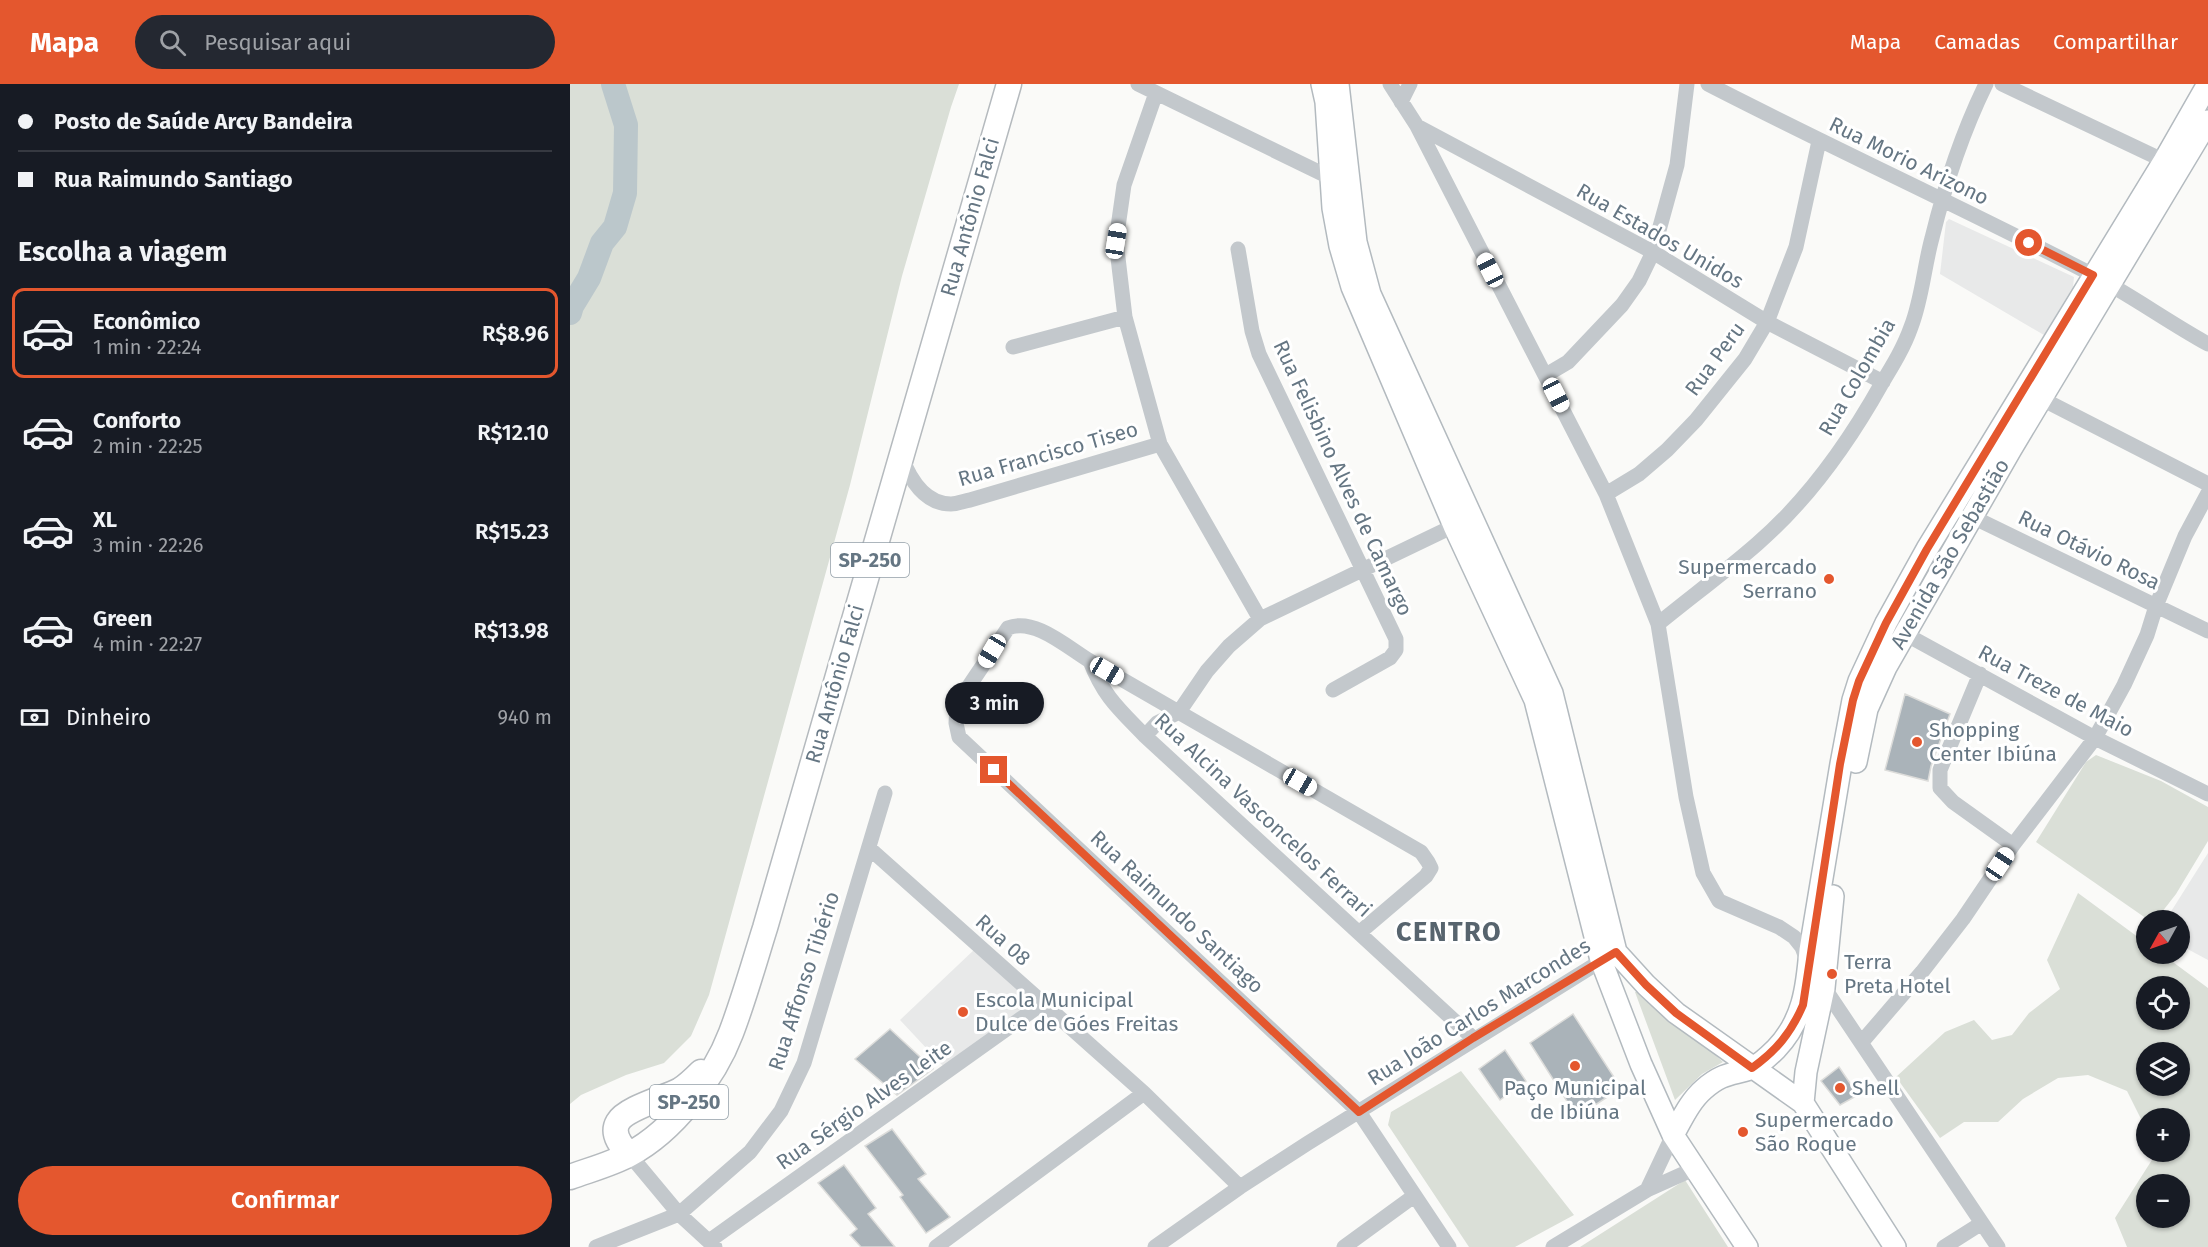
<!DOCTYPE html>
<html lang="pt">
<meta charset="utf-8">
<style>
:root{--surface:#171b24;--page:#242831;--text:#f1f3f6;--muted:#9ea1a6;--line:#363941;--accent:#e4572e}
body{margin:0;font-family:"Fira Sans",sans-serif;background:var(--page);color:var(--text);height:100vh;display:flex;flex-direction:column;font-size:22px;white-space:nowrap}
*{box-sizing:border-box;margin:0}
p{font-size:20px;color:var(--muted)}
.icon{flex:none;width:33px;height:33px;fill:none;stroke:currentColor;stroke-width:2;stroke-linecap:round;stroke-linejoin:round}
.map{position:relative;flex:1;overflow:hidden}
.drawer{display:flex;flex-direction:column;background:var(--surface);width:570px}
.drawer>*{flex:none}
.top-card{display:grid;align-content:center;height:132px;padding:0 18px;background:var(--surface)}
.needle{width:39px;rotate:230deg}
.fabs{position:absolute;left:1566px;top:826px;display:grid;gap:12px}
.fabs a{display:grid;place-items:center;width:54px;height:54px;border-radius:50%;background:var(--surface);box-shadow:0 2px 4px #0004;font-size:30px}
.end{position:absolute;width:27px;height:27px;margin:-14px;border:8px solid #e4572e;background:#fff;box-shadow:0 0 0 3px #fff}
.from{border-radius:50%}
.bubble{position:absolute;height:42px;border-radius:21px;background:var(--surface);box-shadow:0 2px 4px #0004;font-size:20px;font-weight:600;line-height:42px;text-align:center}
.car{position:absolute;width:18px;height:36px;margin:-18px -9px;border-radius:8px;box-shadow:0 0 4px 2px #0007;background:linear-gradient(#fff 24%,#345 0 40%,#fff 0 76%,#345 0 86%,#fff 0)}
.top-card b{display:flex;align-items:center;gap:21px;height:57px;font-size:22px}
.top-card b+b{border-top:2px solid var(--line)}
.top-card i{width:15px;height:15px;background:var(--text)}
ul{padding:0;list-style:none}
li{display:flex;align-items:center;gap:18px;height:90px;margin:0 12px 9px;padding:0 6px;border:3px solid transparent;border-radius:12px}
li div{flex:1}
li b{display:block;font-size:22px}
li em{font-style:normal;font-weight:600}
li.selected{border-color:var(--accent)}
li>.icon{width:54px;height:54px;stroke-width:1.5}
h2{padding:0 18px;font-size:27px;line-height:72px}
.pay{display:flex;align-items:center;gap:15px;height:66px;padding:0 18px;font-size:22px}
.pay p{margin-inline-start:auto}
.action{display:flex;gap:12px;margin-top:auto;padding:12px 18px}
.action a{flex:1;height:69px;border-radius:36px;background:var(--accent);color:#fff;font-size:24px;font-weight:600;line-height:69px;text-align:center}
header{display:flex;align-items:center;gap:36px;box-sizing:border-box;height:84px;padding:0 30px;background:var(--accent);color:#fff}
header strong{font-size:28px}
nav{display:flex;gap:33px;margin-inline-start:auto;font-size:21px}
.search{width:420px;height:54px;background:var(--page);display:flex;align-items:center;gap:15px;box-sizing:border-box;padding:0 21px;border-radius:33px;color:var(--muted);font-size:22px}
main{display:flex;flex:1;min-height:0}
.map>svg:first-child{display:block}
.built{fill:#e8e9e9}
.green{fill:#dadfd7;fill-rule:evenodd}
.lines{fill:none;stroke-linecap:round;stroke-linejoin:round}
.river{stroke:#bbc7cb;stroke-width:24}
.building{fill:#aab3b9;stroke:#dcdcda;stroke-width:1.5}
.secondary-casing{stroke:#b3babf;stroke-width:24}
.primary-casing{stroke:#b5babe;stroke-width:27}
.street{stroke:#c3c8cc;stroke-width:15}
.secondary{stroke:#fff;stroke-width:21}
.primary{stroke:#fff;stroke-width:24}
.route{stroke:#e4572e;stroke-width:8}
.poi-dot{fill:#e4572e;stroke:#fff;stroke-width:2}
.labels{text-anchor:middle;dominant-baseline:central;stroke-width:6;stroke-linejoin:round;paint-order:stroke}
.shield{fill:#fff;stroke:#939fa8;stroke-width:1.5}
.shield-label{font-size:20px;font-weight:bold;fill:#657683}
.street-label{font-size:21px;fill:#657683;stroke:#fff}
.poi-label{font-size:21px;fill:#657683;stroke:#fff;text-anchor:start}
.district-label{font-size:27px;font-weight:bold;letter-spacing:1.5px;fill:#57646e;stroke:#fff}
</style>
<header>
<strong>Mapa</strong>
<div class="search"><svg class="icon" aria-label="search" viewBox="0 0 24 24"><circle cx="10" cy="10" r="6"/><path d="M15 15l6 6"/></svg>Pesquisar aqui</div>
<nav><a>Mapa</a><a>Camadas</a><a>Compartilhar</a></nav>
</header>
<main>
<section class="drawer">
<div class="top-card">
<b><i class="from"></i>Posto de Saúde Arcy Bandeira</b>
<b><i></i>Rua Raimundo Santiago</b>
</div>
<h2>Escolha a viagem</h2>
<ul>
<li class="selected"><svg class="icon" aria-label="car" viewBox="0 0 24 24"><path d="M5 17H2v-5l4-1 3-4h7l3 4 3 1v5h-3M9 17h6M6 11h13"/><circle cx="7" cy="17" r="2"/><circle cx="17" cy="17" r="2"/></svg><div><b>Econômico</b><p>1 min · 22:24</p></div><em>R$8.96</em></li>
<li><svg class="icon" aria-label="car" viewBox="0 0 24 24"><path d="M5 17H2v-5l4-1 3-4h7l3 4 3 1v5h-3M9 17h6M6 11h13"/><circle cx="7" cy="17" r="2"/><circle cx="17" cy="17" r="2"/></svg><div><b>Conforto</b><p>2 min · 22:25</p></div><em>R$12.10</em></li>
<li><svg class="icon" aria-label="car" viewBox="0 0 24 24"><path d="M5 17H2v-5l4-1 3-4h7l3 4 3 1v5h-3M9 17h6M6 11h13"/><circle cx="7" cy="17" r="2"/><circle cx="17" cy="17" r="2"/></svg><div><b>XL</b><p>3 min · 22:26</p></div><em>R$15.23</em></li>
<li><svg class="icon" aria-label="car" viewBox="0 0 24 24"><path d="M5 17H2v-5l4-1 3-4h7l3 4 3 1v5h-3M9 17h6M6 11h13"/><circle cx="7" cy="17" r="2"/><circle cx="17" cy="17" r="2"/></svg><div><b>Green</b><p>4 min · 22:27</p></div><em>R$13.98</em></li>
</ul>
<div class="pay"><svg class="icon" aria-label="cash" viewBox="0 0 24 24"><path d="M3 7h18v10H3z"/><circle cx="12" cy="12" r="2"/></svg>Dinheiro<p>940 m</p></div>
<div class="action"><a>Confirmar</a></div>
</section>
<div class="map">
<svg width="1638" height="1163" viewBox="0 0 1638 1163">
<rect width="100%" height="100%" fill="#fafaf8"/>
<path class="built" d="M1379 135 1504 193 1503 203 1474 251 1370 190 1376 138Z
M1638 769V876L1610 861V837H1595Z
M406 864 452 908 456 921 440 935 373 982 330 936Z"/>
<path class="green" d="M0 0H389L381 23 332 192 280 401 139 911 121 952 94 979 56 991 11 1011 0 1020Z
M1526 671 1591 697 1638 723V757L1606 810 1585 837H1580L1466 758 1516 678Z
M1508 809 1576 859V870H1592L1638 904V1163H1557L1545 1134 1587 1068H1610V1035H1576V1045L1557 1007 1518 991 1488 994 1453 1015 1428 1038H1394L1370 1054 1326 993 1375 948 1404 936 1422 956 1442 951 1459 929 1490 905 1477 876ZM1576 903H1610V936H1576ZM1576 969H1610V1002H1576ZM1576 1101H1610V1134H1576Z
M1073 906 1153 978 1132 990 1105 1016 1065 908Z
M891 987 1004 1131 945 1163H899L818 1041 821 1028Z
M1115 1096 1158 1163H1010Z"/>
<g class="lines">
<path class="river" d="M0 229 2 222 19 194 32 159 45 143 55 109 56 41 43 0"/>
</g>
<path class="building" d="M1335 610 1380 630 1361 682 1358 697 1315 686Z
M1003 930 1051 1004 1007 1033 960 959Z
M320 945 363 985 327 1011 285 975Z
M935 966 956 997 930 1016 909 985Z
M1269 983 1288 1011 1270 1021 1251 997Z
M322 1045 356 1090 348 1095 380 1133 356 1149 330 1113 333 1111 295 1062Z
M274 1081 306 1124 298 1130 325 1163H291L280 1151 287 1145 248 1099Z"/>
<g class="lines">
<defs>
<path id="secondary" d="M752 0 756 18 763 124 770 162 782 203 884 442 965 616 1031 876 1071 980 1103 1051 1177 1163
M768 0 786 158 800 210 982 609 1046 868 1076 901 1106 929 1233 1019 1325 1163
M1286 678 1297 625 1316 583 1441 365 1638 37
M1233 1019 1236 988 1254 904 1263 812
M1103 1051C1112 1035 1120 1017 1134 1005 1152 989 1161 991 1180 985 1190 981 1199 972 1206 965 1233 937 1237 904 1240 866L1271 680 1283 616 1289 597 1316 539 1357 465 1594 77 1638 0"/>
<path id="primary" d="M59 1070C51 1062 41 1050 48 1038 56 1024 95 1014 110 1006 118 1001 125 994 131 988
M0 1093C19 1086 42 1080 60 1070 103 1047 144 994 161 949 174 915 184 879 195 844L439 0"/>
</defs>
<use href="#secondary" class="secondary-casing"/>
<use href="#primary" class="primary-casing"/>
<path class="street" d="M568 0 761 94H768
M820 0 847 42 1036 410 1088 540 1116 713 1133 789 1149 817 1209 843 1224 853 1232 863 1238 879
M1138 0C1264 65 1394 124 1521 190 1561 211 1598 238 1638 260
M1432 0 1603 81
M586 9 554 101 546 157 555 233 590 360 690 535
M831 18 840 0
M847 42 1083 168 1197 238 1313 298
M668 165 682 247 689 270 826 555V566L820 574 763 606
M443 263 555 233
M976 291 998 278 1052 221 1069 197 1083 168 1107 81 1117 0
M1472 315 1638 400
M331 372C339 393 354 420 381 420 387 420 394 417 400 416L590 360
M1036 410 1069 390 1097 366 1126 336 1175 275 1197 238 1226 163 1249 57
M1382 423 1638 547
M1088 540C1121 513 1155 488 1187 460 1238 416 1279 358 1312 299 1323 281 1334 263 1341 243 1352 215 1354 183 1362 154 1375 101 1392 49 1416 0
M1326 545 1525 654 1638 710
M520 577C534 613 549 625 575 652L903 954
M1410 590 1370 686V704L1383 718 1443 761
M575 652 587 639 609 628 637 587 659 562 690 535 892 438
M299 764 574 1009 670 1103
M789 849 856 792 861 784 858 778 851 768 520 577C497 563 464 533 438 544L397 605 387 625 386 639 389 653 789 1028 879 1163
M1251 899 1428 1163
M1291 959 1352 888 1393 835 1443 761 1525 654 1554 601 1577 551 1586 522 1615 452 1638 409
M59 1070 109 1130 145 1163
M1077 1106 1103 1051
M139 1157 473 919
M26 1163 109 1130 180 1068 211 1027 234 979 315 709
M366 1163 574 1009
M585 1163 670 1103 738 1059 1039 872
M774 1163 844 1112
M983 1163 1077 1106 1126 1084
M1374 1163 1412 1139"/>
<use href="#secondary" class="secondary"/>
<use href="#primary" class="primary"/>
</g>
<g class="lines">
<path class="route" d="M424 686 789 1028 903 954 1046 868 1076 901 1106 929 1182 984C1206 967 1221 949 1233 921L1270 680 1283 616 1289 597 1316 539 1357 465 1523 191 1459 159"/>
</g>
<g class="poi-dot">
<circle cx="1259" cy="495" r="6"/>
<circle cx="1347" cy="658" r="6"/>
<circle cx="1262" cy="890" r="6"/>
<circle cx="393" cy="928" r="6"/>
<circle cx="1005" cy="982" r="6"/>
<circle cx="1270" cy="1004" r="6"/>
<circle cx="1173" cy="1048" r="6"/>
</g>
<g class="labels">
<g class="shield">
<rect x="261" y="459" width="78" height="34" rx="4.5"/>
<rect x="80" y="1001" width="78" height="34" rx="4.5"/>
</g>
<g class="shield-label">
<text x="300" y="476">SP-250</text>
<text x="119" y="1018">SP-250</text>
</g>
<g class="street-label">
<text transform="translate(1339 77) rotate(26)">Rua Morio Arizono</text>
<text transform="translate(400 133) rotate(-74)">Rua Antônio Falci</text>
<text transform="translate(1090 152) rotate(30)">Rua Estados Unidos</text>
<text transform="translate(1145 275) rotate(-54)">Rua Peru</text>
<text transform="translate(1287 293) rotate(-60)">Rua Colombia</text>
<text transform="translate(478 370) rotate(-16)">Rua Francisco Tiseo</text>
<text transform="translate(773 394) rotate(65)">Rua Felisbino Alves de Camargo</text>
<text transform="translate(1519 466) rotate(26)">Rua Otávio Rosa</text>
<text transform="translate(1380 470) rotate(-60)">Avenida São Sebastião</text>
<text transform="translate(265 600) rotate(-74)">Rua Antônio Falci</text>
<text transform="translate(1486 607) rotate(28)">Rua Treze de Maio</text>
<text transform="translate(693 731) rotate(43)">Rua Alcina Vasconcelos Ferrari</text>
<text transform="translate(607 828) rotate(43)">Rua Raimundo Santiago</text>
<text transform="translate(433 856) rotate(42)">Rua 08</text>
<text transform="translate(234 897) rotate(-72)">Rua Affonso Tibério</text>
<text transform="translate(909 928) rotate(-32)">Rua João Carlos Marcondes</text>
<text transform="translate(294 1021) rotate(-35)">Rua Sérgio Alves Leite</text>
</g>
<g class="poi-label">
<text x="1247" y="483" text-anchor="end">Supermercado<tspan x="1247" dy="24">Serrano</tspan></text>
<text x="1359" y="646">Shopping<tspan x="1359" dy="24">Center Ibiúna</tspan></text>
<text x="1274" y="878">Terra<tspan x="1274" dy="24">Preta Hotel</tspan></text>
<text x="405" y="916">Escola Municipal<tspan x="405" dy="24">Dulce de Góes Freitas</tspan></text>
<text x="1005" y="1004" text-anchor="middle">Paço Municipal<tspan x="1005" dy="24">de Ibiúna</tspan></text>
<text x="1282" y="1004">Shell</text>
<text x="1185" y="1036">Supermercado<tspan x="1185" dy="24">São Roque</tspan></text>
</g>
<g class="district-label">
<text x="879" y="848">CENTRO</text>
</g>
</g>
</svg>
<div class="fabs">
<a><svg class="needle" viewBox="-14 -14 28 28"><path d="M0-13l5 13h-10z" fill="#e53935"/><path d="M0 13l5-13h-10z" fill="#9ea1a6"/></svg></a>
<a><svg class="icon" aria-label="locate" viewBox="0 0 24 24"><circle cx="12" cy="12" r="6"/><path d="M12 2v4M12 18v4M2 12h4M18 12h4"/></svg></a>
<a><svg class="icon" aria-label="layers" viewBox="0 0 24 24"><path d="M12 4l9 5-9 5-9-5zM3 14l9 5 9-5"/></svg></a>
<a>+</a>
<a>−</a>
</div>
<i class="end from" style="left:1459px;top:159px"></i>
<i class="end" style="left:424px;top:686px"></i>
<div class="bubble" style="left:375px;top:598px;width:99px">3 min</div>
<i class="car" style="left:546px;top:157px;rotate:9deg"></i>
<i class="car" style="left:920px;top:186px;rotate:333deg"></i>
<i class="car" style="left:986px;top:311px;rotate:153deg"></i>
<i class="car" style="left:422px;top:567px;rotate:211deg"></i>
<i class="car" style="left:537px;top:587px;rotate:120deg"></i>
<i class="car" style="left:730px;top:698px;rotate:120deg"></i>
<i class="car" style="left:1430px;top:780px;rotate:34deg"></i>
</div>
</main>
